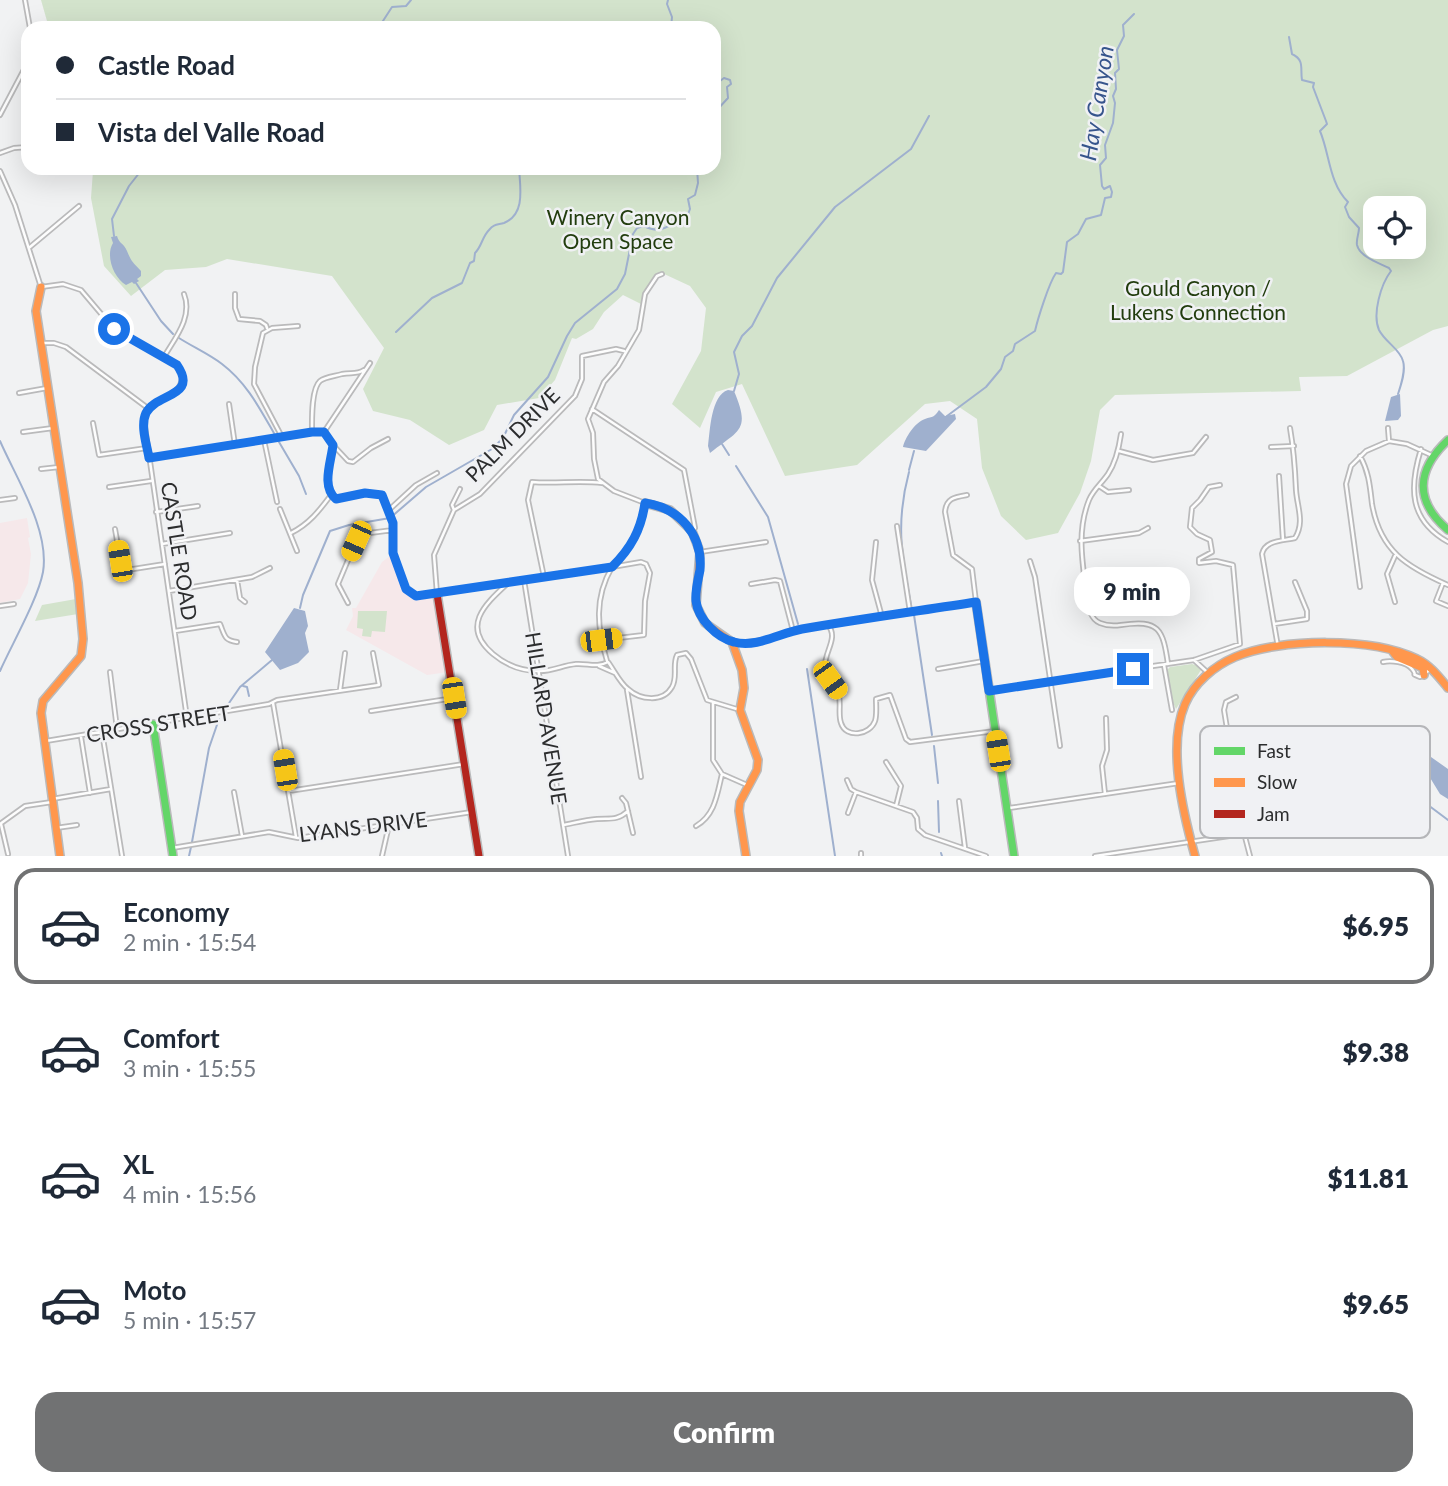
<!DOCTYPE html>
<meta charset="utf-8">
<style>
:root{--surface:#fff;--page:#f2f2f3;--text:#1f2937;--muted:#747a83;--line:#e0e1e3;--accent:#717273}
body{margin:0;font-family:Lato,sans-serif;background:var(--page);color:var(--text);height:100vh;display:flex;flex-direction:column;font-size:26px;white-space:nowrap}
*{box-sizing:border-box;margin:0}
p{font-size:23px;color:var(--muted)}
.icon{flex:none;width:38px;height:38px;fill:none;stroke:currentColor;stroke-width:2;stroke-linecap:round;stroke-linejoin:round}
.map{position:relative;height:856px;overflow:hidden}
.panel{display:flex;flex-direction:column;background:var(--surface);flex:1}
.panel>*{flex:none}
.guide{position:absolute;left:21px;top:21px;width:700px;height:154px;border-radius:21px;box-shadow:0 7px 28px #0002;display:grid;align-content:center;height:154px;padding:0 35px;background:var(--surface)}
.fabs{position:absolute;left:1363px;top:196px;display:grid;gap:14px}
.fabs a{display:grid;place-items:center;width:63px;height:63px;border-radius:14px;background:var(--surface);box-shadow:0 7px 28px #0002;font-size:35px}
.end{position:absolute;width:32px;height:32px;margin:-16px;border:9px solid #1a73e8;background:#fff;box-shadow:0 0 0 4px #fff}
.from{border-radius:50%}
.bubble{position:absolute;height:49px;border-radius:21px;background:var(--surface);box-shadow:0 7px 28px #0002;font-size:23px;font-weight:800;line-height:49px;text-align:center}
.car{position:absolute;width:21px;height:42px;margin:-21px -10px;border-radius:9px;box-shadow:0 0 5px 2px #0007;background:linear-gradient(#f5c518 24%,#345 0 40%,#f5c518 0 76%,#345 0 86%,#f5c518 0)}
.guide b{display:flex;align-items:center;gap:24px;height:66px;font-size:26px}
.guide b+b{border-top:2px solid var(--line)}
.guide i{width:18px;height:18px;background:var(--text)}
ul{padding:12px 0 0;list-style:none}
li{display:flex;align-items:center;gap:21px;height:116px;margin:0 14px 10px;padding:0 21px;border:4px solid transparent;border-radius:21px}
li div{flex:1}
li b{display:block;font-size:26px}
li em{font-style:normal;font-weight:800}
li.active{border-color:var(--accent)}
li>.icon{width:63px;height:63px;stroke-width:1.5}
.primary-button{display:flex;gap:14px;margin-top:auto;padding:14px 35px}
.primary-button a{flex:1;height:80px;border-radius:21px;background:var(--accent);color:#fff;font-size:28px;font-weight:800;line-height:80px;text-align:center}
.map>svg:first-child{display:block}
.education{fill:#f6e8ea}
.green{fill:#d3e3cc;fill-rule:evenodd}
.water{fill:#9fb0ce}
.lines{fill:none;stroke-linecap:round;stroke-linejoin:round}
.stream{stroke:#9fb0ce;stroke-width:2}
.street-casing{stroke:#bababb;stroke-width:6}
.fast-casing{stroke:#bababb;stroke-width:10}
.slow-casing{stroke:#bababb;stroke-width:10}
.jam-casing{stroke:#bababb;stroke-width:10}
.street{stroke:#fdfdfd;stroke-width:2.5}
.fast{stroke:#63d668;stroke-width:7}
.slow{stroke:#ff974d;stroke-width:7}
.jam{stroke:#b3261e;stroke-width:7}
.route{stroke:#1a73e8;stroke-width:9}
.labels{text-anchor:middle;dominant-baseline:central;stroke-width:5;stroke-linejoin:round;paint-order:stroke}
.park-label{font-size:21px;fill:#223d0e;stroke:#f0f1f4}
.street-label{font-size:21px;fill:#2c2d2e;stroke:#f0f1f4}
.water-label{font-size:23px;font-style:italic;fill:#36548c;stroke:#f0f1f4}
.key{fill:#f0f1f4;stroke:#b5b6b9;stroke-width:2}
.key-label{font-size:19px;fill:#2c2d2e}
</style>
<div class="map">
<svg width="1448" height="856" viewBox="0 0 1448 856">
<rect width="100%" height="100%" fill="#f1f2f3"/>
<path class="education" d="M27 518 30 537 28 538 31 554 28 583 20 599 0 603V523Z
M390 556 409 595 416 599 434 597 437 601 448 672 427 675 346 630 353 616 352 608H356L382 562Z"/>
<path class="green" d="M41 0H1448V326L1433 330 1347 376 1299 377 1301 391 1115 395 1100 410 1091 461 1080 493 1058 533 1026 540 1001 516 982 468 977 419 950 401 925 404 857 465 785 476 742 384 716 392 700 428 672 404 701 351 706 308 690 286 662 273 646 291 641 304 623 295 604 312 593 329 576 339 572 338 555 380 539 398 497 405 484 430 449 445 410 420 373 411 363 389 384 348 332 276 227 259 206 267 165 270 131 296 104 266 91 198 93 171 99 168H714V28H110L98 21 65 28H49ZM1376 208H1414V247H1376Z
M76 599 78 614 35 621 42 605Z
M358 611H387L385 632 372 631 371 637 362 636 363 629 357 628Z
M1192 664 1198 666 1201 670 1176 709 1171 698 1167 670 1170 667Z"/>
<path class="water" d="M117 236C119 244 124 243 127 251 132 263 132 261 141 271V276L137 279 139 281 134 284 132 282 126 285C114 278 105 256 113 243L111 237Z
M728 390 734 391C751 431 739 430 710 453L708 446C710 431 711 395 728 390Z
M1400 394 1401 416 1398 420 1385 421 1391 397Z
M939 410 945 416 955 414 956 419 926 451 903 447C905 438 915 422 925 419 933 416 934 418 939 410Z
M294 608 305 611 308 626 305 633 309 652 298 663 280 670 265 652Z
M1431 757 1448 769V799L1440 794 1429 776 1431 767 1428 761Z"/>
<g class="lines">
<path class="stream" d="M668 0 667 4 672 17 671 28
M353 28 381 24 392 7 406 6 411 0
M1289 37 1292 54C1305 60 1300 69 1302 80L1314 83 1313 87 1326 121 1327 124 1320 131C1330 155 1329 183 1348 202L1345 207 1349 217 1359 228C1359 234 1356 239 1357 245 1360 257 1379 263 1389 268L1391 271C1381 284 1372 314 1379 330 1385 342 1400 349 1403 361 1406 371 1401 385 1398 394
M714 63 719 65 714 73
M714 78 716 81H720L724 78 730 80 731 84 727 87 728 98 716 111 714 123
M114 236 112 219 129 186 140 172 149 168
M136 283 161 321 173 334
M396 332 432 298 462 283 470 263 474 261 475 253C482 246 482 237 489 230 494 224 497 225 504 223 526 214 520 187 519 168
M179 338C193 347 209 354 222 364 247 383 260 409 275 435
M734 391 739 374 734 352 742 336 752 326 777 278 835 207 911 149 929 116
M947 416 986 387 1001 369 1005 357 1013 351 1015 344 1035 331C1038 318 1049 283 1056 273L1061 274 1063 272 1067 242 1078 234 1086 219 1101 215 1105 198 1111 197 1112 192 1110 186 1104 189 1102 186 1100 165 1106 158 1105 145 1113 123 1115 103 1113 96 1116 89 1115 73 1119 69 1117 50 1124 36 1123 25 1134 14
M0 441C16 478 50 530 43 572 38 599 12 644 0 671
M279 442 299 476 306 494
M722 444 729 455
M736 466 768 517 798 624
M909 470 914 451
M909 472C895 524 902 558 912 610
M300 608 303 595 330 531 349 525 390 518 426 487 492 449 503 438 514 415 548 377 567 336 575 323 617 289 625 274 633 234 637 228 644 226C664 236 668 223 687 217L690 209 688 199 695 195 698 183 697 168
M914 615 932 735
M807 669 835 856
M243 686 247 687 249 696
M227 706 240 687 272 660
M934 746 938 783
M938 801 939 832
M1411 804 1424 802 1448 820
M1391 808 1407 805
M192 842 209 748 219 719
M941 853 942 856
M189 856 191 847"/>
<defs>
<path id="street" d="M25 0 30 28
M85 28 94 25 105 28
M0 115 28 62
M0 153 14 148 28 147
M0 171 15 205 41 287 63 284 81 290 114 329 177 365 182 373C184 401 150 395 144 420L187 718
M30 247 79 206
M235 294V308L239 319 260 321 266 325 267 328
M41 343H54L66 347 149 409
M164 357C175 338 193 317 184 294
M19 393 47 388
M229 404 235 445
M592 409 684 470 695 528 692 531
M93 423 99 455 147 448
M1388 428 1389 441
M23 432 53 428
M312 432C312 420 311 389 320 381 325 377 336 376 342 374 351 372 356 375 364 370
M324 432 333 445C330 462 321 487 336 499L365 493 382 495 392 523 393 553 406 589 416 596 612 567 636 537 645 503 614 491 598 479 594 459 593 433 588 419 604 382 618 366 639 330 645 294 657 276 662 274
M324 432 370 363
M1121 434C1119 448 1116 462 1108 474 1102 483 1093 490 1089 500 1077 530 1082 560 1086 590 1088 602 1088 618 1100 623 1107 626 1114 626 1121 625 1159 619 1163 629 1168 664
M282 437 254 384 255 367 263 333 272 328 298 326
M264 440 277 502
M333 445 348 461 353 462 371 448 388 439
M1271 447 1294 446
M1421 449C1409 488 1409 520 1448 542
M1119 451 1153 460 1193 453 1206 437
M1360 456C1369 472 1370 487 1372 504 1380 551 1407 567 1448 585
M149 458 312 432H324
M41 469 59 467
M1279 476 1283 540
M1099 486 1108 492 1129 490
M109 487 151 481
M0 500 15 498
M280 509 297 551
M390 509 416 485 437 473
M454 510 452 505 460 489
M156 512 198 506
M897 526 910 612
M115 529 122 569 127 570 165 564
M291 533C309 524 319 511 331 495
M1080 541 1139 533 1148 528
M876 542 872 580 882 617
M162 544 230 533
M700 552 766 542
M1395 556 1387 574 1395 602
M1030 561 1035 577 1060 746
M544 577 528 500 532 482C556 484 579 480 602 483
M237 580 240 598 245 602
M524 580 568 856
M1443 583 1436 601 1448 606
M507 584C484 605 461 627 493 654 506 665 521 671 538 671 551 672 563 665 576 664 587 663 597 668 608 662 614 670 620 683 628 689 640 700 663 703 672 687 678 677 672 665 677 655L686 653 691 659 707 700 740 710
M751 584 775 580 780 581 793 631
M1087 586 1160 577
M1360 587 1346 484 1351 466 1366 451 1389 441 1407 444 1431 455
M169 591 252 577 270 568
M437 594 434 555 454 510 480 494 575 396 582 379V356L616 349 624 351
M348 603 338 584 356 541 362 534 393 530
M0 606 14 604
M1274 624 1307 619V611L1295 582
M828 625C839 638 824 652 825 667 825 678 837 686 839 696 841 704 838 715 841 723 846 739 870 735 875 721 877 715 876 706 876 699L890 695 906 739 910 742 995 731
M175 631 220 624C225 636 224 640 237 642
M601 640 644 635 645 601 650 573 646 564 641 562 612 567C594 598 597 628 607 661
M732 642C758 645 780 633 805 629 862 619 919 611 976 602L972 569 953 555 945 512C946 498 955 497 967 495
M1278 647 1262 554C1265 540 1283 541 1295 538 1305 522 1297 507 1296 490 1295 467 1294 451 1290 428
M1194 660 1207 672
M1383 662C1391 660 1406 662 1412 669 1419 678 1409 672 1420 677L1431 669
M1164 665 1172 710
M599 666 615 673
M938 669 984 661
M110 672 117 729
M340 690 345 653
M627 690 641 777
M989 690 1194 660 1240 644 1233 565 1216 561 1199 563V559L1212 552 1210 540 1197 534 1190 527 1192 508 1200 500 1209 487 1220 485
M1236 697 1226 702 1224 710 1244 833 1250 856
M713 702V760L722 774 747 785
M273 703 296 837
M371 711 454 698
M102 732 122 856
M81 737 90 793
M46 741 269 704 277 700 379 685 373 653
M886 762 901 786 896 806
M847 780 851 789 856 792 913 812 917 818 918 829 925 835 986 856
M289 791 464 764
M234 792 242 836
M1105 794 1102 766 1107 750 1106 718
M622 798 626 803 633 833
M52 799 111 789
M959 801 965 848
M1009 808 1179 783
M848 813 856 792
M0 824 25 806 52 802
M1 824 8 854
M563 825C574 823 585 820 597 819 610 818 617 821 628 811
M696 826C715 815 717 795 722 774
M56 828 77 825
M172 848 269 832 298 838 472 812
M861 853V856
M382 856 389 825
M1095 856 1236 835 1296 807 1327 813 1385 806 1375 748 1370 738 1363 734 1342 732 1231 749"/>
<path id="fast" d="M1448 440C1416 470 1414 501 1448 530
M976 602 1014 856
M153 724 173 856"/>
<path id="slow" d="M41 287 36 311 78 583 83 639 81 656 43 701 41 713 60 856
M645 503 670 510 692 531 700 552 696 605 705 623 732 642 742 670 744 688 740 710 758 760 757 770 740 802 739 811 746 856
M1393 652 1397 657 1423 668 1424 675
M1195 856C1183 813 1167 746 1185 704 1194 683 1214 666 1235 657 1280 638 1373 637 1417 659 1430 665 1439 677 1448 688"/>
<path id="jam" d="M437 594 479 856"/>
</defs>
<use href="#street" class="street-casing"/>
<use href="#fast" class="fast-casing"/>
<use href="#slow" class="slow-casing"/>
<use href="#jam" class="jam-casing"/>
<use href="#street" class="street"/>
<use href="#fast" class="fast"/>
<use href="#slow" class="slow"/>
<use href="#jam" class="jam"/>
</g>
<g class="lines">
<path class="route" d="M114 329 177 365C199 397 156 393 146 413 140 426 147 445 149 458L312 432H324L333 445C331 462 321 487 336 499L365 493 382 495 393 523V553L406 589 416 596 612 567C631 548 641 530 645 503 679 508 703 534 700 570 698 580 695 591 696 601 698 619 717 638 734 642 757 648 780 633 802 629 860 619 918 611 976 602L989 691 1133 669"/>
</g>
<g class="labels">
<g class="park-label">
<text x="618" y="216">Winery Canyon<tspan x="618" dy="24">Open Space</tspan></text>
<text x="1198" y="287">Gould Canyon /<tspan x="1198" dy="24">Lukens Connection</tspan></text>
</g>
<g class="street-label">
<text transform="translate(512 434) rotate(-45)">PALM DRIVE</text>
<text transform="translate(180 551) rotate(81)">CASTLE ROAD</text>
<text transform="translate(547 718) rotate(81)">HILLARD AVENUE</text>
<text transform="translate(158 723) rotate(-9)">CROSS STREET</text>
<text transform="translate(363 826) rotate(-7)">LYANS DRIVE</text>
</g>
<g class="water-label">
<text transform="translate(1096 103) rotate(-81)">Hay Canyon</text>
</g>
</g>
<rect x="1200" y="726" width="230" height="112" rx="10" class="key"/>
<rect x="1214" y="747" width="31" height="8" fill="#63d668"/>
<rect x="1214" y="778" width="31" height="9" fill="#ff974d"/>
<rect x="1214" y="810" width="31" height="8" fill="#b3261e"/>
<g class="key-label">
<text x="1257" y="758">Fast</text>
<text x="1257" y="789">Slow</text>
<text x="1257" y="821">Jam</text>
</g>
</svg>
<div class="fabs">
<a><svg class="icon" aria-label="locate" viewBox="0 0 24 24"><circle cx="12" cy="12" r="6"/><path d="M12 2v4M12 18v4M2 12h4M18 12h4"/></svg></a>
</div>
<i class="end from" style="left:114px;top:329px"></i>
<i class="end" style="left:1133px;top:669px"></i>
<div class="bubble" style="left:1074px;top:567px;width:116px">9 min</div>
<i class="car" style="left:356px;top:541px;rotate:204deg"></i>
<i class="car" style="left:120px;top:561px;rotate:351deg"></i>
<i class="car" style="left:601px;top:640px;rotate:83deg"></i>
<i class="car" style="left:830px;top:680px;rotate:144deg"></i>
<i class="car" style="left:454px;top:698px;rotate:171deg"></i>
<i class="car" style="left:998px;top:751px;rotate:351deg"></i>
<i class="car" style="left:285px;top:770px;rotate:351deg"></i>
<div class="guide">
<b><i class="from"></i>Castle Road</b>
<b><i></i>Vista del Valle Road</b>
</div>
</div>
<section class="panel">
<ul>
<li class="active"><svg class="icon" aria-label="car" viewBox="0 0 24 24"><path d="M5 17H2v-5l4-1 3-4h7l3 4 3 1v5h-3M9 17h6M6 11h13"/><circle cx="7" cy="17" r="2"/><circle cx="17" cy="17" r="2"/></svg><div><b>Economy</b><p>2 min · 15:54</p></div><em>$6.95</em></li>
<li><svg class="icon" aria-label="car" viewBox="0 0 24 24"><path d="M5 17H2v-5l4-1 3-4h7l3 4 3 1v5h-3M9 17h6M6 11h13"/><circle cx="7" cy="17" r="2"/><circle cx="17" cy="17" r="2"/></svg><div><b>Comfort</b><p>3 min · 15:55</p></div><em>$9.38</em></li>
<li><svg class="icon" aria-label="car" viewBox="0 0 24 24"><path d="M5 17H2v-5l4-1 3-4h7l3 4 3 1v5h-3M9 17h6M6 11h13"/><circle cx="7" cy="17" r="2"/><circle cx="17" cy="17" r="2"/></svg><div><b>XL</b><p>4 min · 15:56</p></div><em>$11.81</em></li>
<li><svg class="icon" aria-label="car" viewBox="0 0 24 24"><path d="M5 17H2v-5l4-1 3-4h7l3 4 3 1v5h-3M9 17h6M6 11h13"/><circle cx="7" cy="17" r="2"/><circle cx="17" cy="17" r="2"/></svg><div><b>Moto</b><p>5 min · 15:57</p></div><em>$9.65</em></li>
</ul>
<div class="primary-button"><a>Confirm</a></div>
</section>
